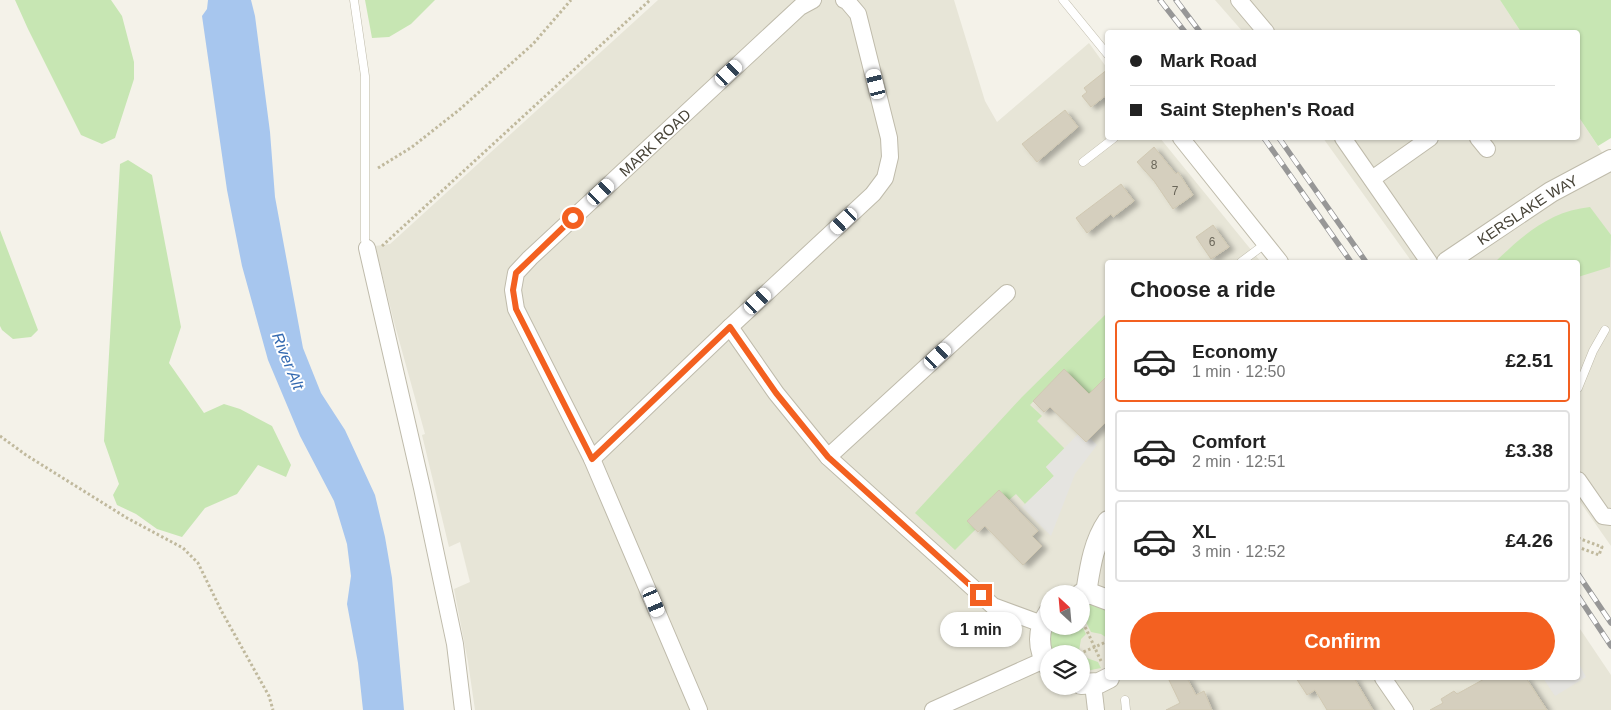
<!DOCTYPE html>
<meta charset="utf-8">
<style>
:root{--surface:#fff;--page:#f2f2f2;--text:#222;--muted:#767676;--line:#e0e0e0;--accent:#f36020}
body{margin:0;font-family:Helvetica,sans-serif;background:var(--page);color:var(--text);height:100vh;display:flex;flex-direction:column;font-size:19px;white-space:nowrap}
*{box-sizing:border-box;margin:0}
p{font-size:16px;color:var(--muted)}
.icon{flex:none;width:28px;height:28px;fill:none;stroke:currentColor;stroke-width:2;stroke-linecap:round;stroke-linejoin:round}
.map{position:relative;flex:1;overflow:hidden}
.side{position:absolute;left:1105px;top:260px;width:475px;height:420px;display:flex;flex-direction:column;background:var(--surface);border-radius:5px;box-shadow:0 1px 4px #0004}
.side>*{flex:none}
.hud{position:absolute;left:1105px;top:30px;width:475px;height:110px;border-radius:5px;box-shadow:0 1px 4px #0004;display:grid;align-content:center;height:110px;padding:0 25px;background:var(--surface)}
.needle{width:32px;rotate:334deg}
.buttons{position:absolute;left:1040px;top:585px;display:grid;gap:10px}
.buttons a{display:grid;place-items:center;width:50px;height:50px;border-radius:50%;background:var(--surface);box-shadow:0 1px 4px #0004;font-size:25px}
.end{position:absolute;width:22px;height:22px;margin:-11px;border:6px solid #f36020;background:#fff;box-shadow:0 0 0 2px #fff}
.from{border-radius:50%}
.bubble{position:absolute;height:35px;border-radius:18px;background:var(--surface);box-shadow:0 1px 4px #0004;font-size:16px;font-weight:700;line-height:35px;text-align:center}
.car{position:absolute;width:15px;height:30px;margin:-15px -8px;border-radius:6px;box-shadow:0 0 4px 1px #0007;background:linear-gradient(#fff 24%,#345 0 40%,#fff 0 76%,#345 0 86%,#fff 0)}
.hud b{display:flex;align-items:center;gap:18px;height:48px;font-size:19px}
.hud b+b{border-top:1px solid var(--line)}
.hud i{width:12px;height:12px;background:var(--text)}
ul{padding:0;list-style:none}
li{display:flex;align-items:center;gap:15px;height:82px;margin:0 10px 8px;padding:0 15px;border:2px solid var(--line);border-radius:5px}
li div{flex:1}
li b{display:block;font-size:19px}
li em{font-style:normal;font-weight:700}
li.current{border-color:var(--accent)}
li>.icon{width:45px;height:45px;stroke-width:1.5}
h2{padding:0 25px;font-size:22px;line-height:60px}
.cta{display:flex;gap:10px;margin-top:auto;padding:10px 25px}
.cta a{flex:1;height:58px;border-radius:30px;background:var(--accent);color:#fff;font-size:20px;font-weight:700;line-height:58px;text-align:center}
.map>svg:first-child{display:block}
.residential{fill:#e7e5d7;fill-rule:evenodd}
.green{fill:#c7e6b3}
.parking{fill:#e5e4e0}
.water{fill:#a7c6ee}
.building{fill:#d5cfbe;stroke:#d0c8b2;filter:url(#shadow)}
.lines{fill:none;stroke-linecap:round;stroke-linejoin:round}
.service-casing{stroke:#bfbbab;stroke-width:9}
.minor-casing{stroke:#bfbbab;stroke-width:18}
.tertiary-casing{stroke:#bfbbab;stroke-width:22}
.path{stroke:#c0b99d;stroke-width:3;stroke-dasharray:2.5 2.5;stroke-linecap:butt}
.service{stroke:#fff;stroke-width:8}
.minor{stroke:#fff;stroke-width:16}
.tertiary{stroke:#fff;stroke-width:20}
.rail-casing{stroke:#979797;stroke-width:5.5}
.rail{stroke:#fff;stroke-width:4;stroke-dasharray:11;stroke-linecap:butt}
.route{stroke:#f36020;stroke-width:6}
.labels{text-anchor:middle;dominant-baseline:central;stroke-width:4;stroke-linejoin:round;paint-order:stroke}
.number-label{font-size:12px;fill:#6a6659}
.street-label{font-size:15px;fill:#474337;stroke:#fff}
.water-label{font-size:16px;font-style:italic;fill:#3369b0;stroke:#fff}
</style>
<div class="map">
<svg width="1611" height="710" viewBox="0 0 1611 710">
<defs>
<filter id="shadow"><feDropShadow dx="5.5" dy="3" stdDeviation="2.5" flood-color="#0004"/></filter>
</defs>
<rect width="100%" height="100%" fill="#f4f2e9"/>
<path class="residential" d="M658 0H954L985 101 997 122 1089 43 1107 68 1108 138H1160L1261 262H1108V678H1578V626L1611 675V710H475L468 662 454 589 470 582 460 542 449 547 422 435 425 434 394 322 375 246 390 244ZM1049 594H1081V626H1049ZM1049 654H1081V686H1049Z
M1215 0H1500L1521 32H1243Z
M1578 116 1611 166V546L1578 499V262H1412L1323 138H1578Z"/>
<path class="green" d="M15 0H111L122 16 134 62V79L115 138 102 144 81 135 28 29Z
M365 0H435L411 24 389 37 372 38Z
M1500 0H1611V138L1598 146 1578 116V32H1521Z
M128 160 152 175 181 327 169 363 204 413 224 404 240 409 272 426 291 465 286 477 258 465 237 494 205 508 182 537 157 529 136 514 117 505 113 495 119 484 104 441 120 164Z
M1590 207 1611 235 1610 267 1578 277V262H1495C1523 235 1550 211 1590 207Z
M0 230 38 330 31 337 13 339 2 330 0 326Z
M1107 313V378L1106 376 1101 382 1107 389V404L1071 387 1076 381 1064 369 1030 405 1042 416 1037 421 1065 449 1046 467 1054 476 1025 504 1016 494 1009 500 999 490 968 521 976 529 955 550 915 513 1022 397Z
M1081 601 1102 606 1107 610V638L1101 634 1091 632 1081 612Z
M1081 624 1086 634 1081 639 1079 651 1072 654H1053L1049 643 1050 626H1081Z
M1081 656 1098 662 1101 668 1081 672Z"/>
<path class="parking" d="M1078 434 1085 442 1090 438 1097 445 1075 474 1051 536 1022 507 1054 476 1046 467Z
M1578 662 1586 677 1555 696 1543 678H1578Z"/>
<path class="water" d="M208 0H251L255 16 270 132 275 197 303 348 321 393 345 430 375 495 385 537 392 578 404 710H363L358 663 347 604 351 576 347 544 334 501 300 436 268 360 242 266 227 190 202 16 207 9Z"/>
<path class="building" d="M1108 69V94L1091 107 1082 96 1087 92 1084 88Z
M1065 110 1078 127 1037 162 1022 144Z
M1154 147 1176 174 1178 172 1193 195 1173 209 1154 181 1137 162Z
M1121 184 1134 201 1113 217 1111 214 1087 233 1076 218Z
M1213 225 1229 247 1211 259 1196 237Z
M1064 369 1089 394 1108 375V420L1086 442 1050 407 1044 412 1033 401Z
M999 490 1038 531 1032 536 1042 546 1023 565 985 526 978 532 967 521Z
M1168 678H1187L1196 695 1204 691 1212 710H1166L1180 703Z
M1296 678H1354L1373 710H1327L1315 690 1307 695Z
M1486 678H1526L1547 710H1430L1443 703 1441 699 1454 691 1457 694Z"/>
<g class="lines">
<defs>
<path id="service" d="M354 0 365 76V240L367 248
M1063 0 1108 55
M1083 162 1114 138
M1241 262 1265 244
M1578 388 1593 351 1605 330
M1125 700 1126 710"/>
<g id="minor">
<path d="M1239 0 1266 32"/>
<path d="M1181 138 1280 262"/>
<path d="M1343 138 1429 262"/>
<path d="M1478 138 1487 149"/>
<path d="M1372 179 1430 138"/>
<path d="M367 248 422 488 455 644 463 710"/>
<path d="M730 327 776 393 828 457 993 606 1042 624"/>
<path d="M828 457 1007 293"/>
<path d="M592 459 730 327 873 194 885 178 890 157 889 138 858 14 847 1 844 0"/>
<path d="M1578 480 1603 516 1611 517"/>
<path d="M1383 678 1405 710"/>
<path d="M1093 684 1096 710"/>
<path id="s1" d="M699 710 592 459 516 309 513 290 516 273 530 258 800 7 813 0"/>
<path d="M933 710 1044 660"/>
</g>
<g id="tertiary">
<path id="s2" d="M1447 262 1551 192 1611 160"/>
<path d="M1086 593C1090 568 1093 543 1108 521"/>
<path d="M1081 594H1092L1108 600"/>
<path d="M1049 612C1037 630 1037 649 1049 667"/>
<path d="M1081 684 1099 683 1109 678"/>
</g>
</defs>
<use href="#service" class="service-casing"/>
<use href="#minor" class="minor-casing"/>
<use href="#tertiary" class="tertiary-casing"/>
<path class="path" d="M378 168 412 147 459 110 533 44 571 0
M382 246 650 0
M0 436 26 455 127 518 183 548 198 563 222 612 269 696 273 710
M1578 538 1602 547 1599 555 1578 547
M1081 618 1101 661
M1079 654 1108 641"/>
<use href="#service" class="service"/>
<use href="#minor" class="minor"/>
<use href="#tertiary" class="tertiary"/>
<defs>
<path id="rail" d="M1160 0 1185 32
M1176 0 1200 32
M1264 138 1351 262
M1279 138 1366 262
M1578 574 1611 623
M1578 596 1611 646"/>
</defs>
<use href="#rail" class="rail-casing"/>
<use href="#rail" class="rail"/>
</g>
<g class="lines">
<path class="route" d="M573 218 516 273 513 290 516 309 592 459 730 327 776 393 828 457 981 595"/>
</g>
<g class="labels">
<g class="number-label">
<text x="1154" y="165">8</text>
<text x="1175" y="191">7</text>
<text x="1212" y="242">6</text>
</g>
<g class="street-label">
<text stroke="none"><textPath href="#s1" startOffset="668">MARK ROAD</textPath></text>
<text stroke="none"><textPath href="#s2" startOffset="96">KERSLAKE WAY</textPath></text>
</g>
<g class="water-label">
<text transform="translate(288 361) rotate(68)">River Alt</text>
</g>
</g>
</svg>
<div class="buttons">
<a><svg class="needle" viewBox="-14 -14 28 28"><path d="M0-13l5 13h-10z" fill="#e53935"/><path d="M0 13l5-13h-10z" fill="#767676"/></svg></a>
<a><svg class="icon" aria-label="layers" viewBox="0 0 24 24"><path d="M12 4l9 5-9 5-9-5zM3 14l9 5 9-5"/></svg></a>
</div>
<i class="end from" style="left:573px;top:218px"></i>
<i class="end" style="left:981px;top:595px"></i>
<div class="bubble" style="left:940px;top:612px;width:82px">1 min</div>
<i class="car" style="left:729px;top:73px;rotate:47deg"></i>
<i class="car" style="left:876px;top:84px;rotate:346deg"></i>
<i class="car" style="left:601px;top:192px;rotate:47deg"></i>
<i class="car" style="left:844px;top:221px;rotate:227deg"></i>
<i class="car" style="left:758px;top:301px;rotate:47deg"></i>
<i class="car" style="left:938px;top:356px;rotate:47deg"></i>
<i class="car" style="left:654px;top:602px;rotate:157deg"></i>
<div class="hud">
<b><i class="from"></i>Mark Road</b>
<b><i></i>Saint Stephen's Road</b>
</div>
<section class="side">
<h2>Choose a ride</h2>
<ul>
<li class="current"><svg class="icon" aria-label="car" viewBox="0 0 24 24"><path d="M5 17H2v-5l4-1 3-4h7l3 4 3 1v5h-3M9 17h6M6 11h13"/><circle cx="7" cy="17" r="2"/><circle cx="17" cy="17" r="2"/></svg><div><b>Economy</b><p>1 min · 12:50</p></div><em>£2.51</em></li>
<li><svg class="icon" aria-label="car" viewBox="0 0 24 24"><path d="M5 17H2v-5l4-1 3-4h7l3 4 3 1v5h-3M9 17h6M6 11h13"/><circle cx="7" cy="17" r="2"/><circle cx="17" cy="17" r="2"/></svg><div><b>Comfort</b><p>2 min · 12:51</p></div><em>£3.38</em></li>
<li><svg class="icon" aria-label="car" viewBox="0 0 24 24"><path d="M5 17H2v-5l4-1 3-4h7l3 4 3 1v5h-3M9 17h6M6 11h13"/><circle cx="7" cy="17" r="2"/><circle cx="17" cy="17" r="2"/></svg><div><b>XL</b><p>3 min · 12:52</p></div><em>£4.26</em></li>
</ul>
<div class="cta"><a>Confirm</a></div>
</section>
</div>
